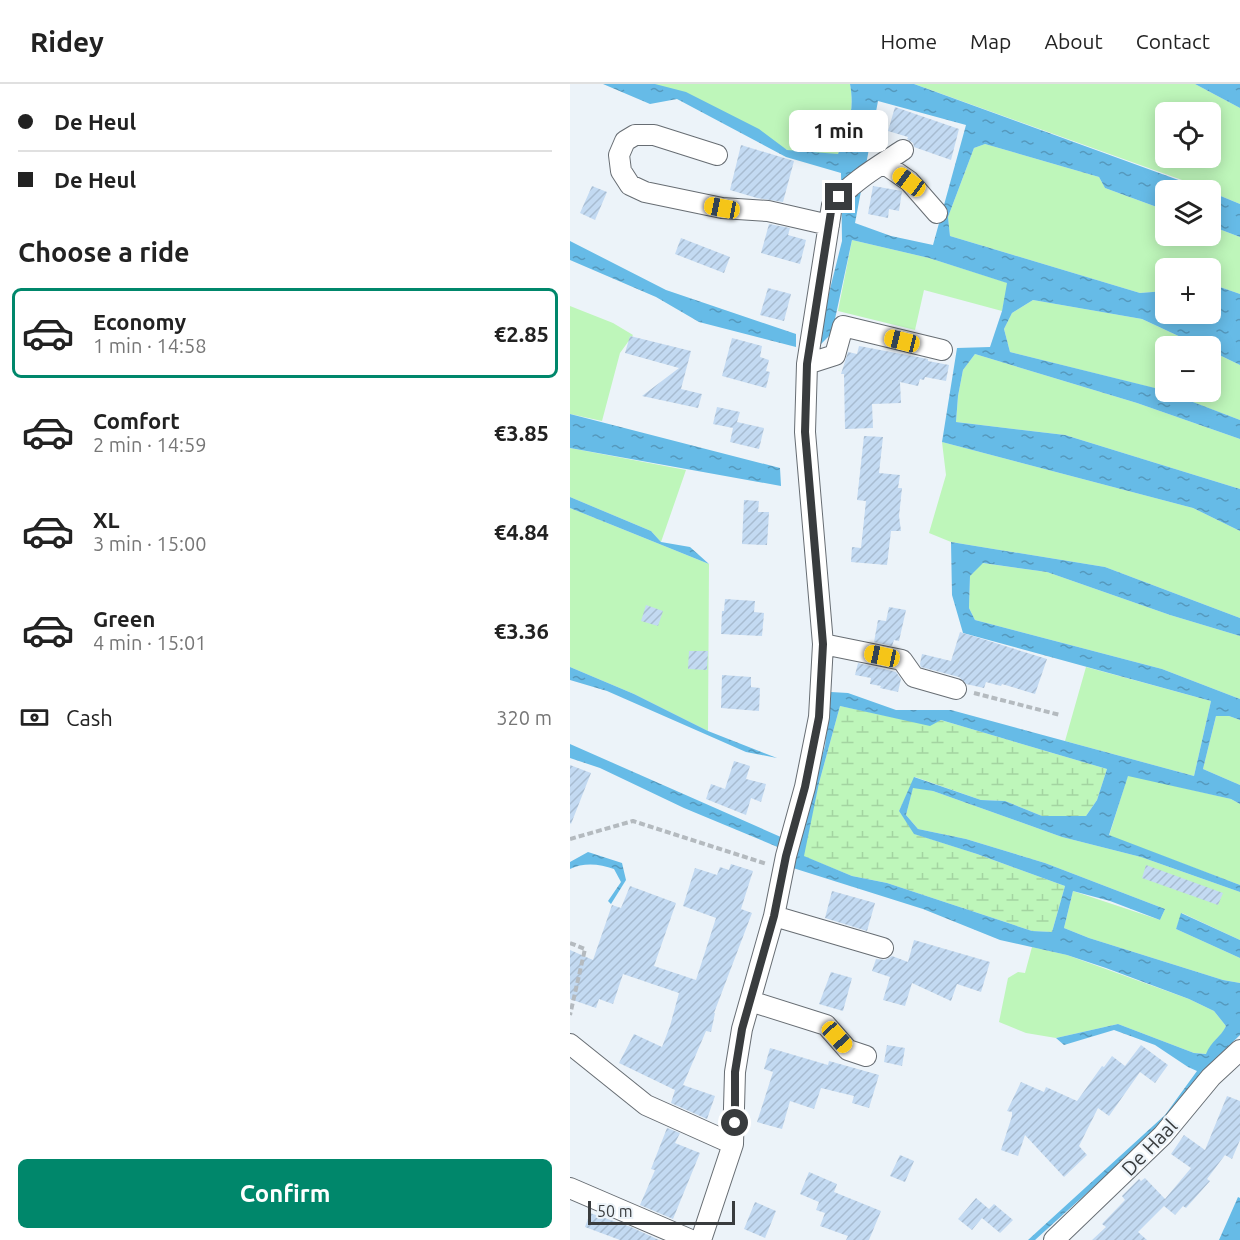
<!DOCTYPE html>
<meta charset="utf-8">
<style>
:root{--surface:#fff;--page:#f6f6f6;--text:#222;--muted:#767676;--line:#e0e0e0;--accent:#00876b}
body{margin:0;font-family:Ubuntu,sans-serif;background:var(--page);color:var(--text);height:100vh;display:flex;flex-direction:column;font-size:22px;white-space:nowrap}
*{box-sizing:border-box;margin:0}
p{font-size:20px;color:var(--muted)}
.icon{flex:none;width:33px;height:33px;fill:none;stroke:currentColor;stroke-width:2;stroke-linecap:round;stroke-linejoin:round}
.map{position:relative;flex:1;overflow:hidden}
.drawer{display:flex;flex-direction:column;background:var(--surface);width:570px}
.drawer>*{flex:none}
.guide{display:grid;align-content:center;height:132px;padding:0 18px;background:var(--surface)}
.fabs{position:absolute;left:585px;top:18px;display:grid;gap:12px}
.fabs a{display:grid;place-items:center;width:66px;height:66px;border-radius:9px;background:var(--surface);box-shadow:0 3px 15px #0003;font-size:30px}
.scale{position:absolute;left:18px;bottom:15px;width:147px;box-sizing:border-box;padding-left:6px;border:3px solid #393c3e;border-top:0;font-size:16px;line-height:21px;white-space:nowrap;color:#393c3e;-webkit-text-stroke:4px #ecf3f9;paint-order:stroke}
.end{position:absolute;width:27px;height:27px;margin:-14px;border:8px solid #393c3e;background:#fff;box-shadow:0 0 0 3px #fff}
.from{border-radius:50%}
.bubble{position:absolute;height:42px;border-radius:9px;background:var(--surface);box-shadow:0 3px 15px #0003;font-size:20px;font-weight:700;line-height:42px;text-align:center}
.car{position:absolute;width:18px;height:36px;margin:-18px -9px;border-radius:8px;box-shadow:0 0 4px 2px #0007;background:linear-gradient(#f5c518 24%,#345 0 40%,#f5c518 0 76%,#345 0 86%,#f5c518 0)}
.guide b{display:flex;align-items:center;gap:21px;height:57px;font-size:22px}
.guide b+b{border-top:2px solid var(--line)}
.guide i{width:15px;height:15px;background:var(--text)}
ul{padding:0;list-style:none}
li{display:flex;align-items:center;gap:18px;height:90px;margin:0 12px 9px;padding:0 6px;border:3px solid transparent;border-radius:9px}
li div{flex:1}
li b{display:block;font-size:22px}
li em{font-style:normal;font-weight:700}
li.current{border-color:var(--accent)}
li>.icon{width:54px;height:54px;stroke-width:1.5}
h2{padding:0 18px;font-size:27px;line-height:72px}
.pay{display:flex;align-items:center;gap:15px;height:66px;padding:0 18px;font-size:22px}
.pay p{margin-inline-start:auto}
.button{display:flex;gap:12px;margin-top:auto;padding:12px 18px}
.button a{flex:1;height:69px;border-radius:9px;background:var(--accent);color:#fff;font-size:24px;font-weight:700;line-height:69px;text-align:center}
header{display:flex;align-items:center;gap:36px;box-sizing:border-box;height:84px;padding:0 30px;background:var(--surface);border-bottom:2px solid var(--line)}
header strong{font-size:28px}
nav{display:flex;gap:33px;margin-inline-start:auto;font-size:21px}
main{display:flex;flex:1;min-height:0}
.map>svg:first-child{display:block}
.green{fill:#bef6ba;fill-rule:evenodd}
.wetland{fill:url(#wetland-marsh)}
.water{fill:url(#water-ripples);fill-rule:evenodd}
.building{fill:url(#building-hatch)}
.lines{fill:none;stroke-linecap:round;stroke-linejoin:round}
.minor-casing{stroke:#676d73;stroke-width:22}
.path{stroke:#b4babf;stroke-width:4;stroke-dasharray:6 3;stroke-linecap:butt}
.minor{stroke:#fff;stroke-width:20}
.route{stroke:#393c3e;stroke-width:8}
.labels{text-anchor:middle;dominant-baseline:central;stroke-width:4.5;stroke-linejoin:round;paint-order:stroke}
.street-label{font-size:20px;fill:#393c3e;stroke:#ecf3f9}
</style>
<header>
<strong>Ridey</strong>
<nav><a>Home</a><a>Map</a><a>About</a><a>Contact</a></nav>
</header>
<main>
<section class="drawer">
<div class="guide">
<b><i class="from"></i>De Heul</b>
<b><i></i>De Heul</b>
</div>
<h2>Choose a ride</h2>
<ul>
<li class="current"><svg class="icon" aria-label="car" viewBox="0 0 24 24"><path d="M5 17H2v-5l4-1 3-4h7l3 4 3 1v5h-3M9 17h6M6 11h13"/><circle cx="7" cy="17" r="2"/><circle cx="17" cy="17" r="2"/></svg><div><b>Economy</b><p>1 min · 14:58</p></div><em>€2.85</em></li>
<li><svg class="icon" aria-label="car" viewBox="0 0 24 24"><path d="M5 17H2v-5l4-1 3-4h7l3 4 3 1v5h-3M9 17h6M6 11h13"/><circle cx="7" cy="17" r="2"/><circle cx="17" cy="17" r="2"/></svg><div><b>Comfort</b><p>2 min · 14:59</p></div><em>€3.85</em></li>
<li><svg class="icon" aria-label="car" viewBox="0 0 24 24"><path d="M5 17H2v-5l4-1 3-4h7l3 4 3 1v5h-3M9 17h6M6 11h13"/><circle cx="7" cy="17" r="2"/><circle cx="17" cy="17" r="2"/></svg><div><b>XL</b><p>3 min · 15:00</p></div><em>€4.84</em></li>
<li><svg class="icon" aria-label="car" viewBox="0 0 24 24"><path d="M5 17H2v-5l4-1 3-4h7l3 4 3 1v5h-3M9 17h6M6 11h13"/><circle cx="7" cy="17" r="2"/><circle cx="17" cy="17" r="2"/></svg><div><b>Green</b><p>4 min · 15:01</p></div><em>€3.36</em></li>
</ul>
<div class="pay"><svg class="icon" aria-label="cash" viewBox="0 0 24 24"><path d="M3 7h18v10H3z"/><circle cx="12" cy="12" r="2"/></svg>Cash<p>320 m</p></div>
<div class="button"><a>Confirm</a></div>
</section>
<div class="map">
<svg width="670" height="1156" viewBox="0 0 670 1156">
<defs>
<pattern id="wetland-marsh" width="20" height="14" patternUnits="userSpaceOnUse" patternTransform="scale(1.5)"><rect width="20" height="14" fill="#bef6ba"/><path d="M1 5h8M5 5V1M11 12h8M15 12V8" fill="none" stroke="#a4d4a1"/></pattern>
<pattern id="water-ripples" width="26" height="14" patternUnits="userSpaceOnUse" patternTransform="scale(1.5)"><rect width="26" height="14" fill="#66bbe7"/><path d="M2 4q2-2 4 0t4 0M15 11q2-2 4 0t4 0" fill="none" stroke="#5599bd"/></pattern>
<pattern id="building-hatch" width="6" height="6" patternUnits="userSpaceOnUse" patternTransform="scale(1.5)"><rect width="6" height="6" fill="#c3daf2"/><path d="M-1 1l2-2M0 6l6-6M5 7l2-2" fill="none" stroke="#a8bcd1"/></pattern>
</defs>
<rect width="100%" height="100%" fill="#ecf3f9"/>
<path class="green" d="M83 0H280C285 26 278 46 268 70L249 76 217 66Z
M344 0H625L670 24V120L641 108 640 106ZM596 28H640V74H596Z
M415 60 529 93 535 104 595 126 596 152H640L641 142 670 153V210L650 203H641L640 184H596L595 207 570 209 380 152 378 133 404 64Z
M282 156 359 174 438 199 432 227 354 206 345 246 268 227Z
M463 216 572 235 630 262H596V307L440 268 434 245 442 229Z
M0 222 43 239 63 251 50 269 32 337 0 330Z
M641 267 670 281V336L596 308H640Z
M405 270 567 319 670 355V405L495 351 386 338 388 312 393 286Z
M372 358 623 424 670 447V534L535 483 381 458 359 449 376 391Z
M0 364 116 386 91 458 81 447 0 413Z
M0 424 139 480 138 647 64 610 0 583Z
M412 479 477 488 600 531 670 552V615L592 585 405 536 399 524 400 492Z
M516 583 641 617 624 692 495 657Z
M646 632H659L670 636V701L633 685Z
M558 691 661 715 670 720V801L539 752Z
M343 703 363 707 492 753 571 773 670 808V856L612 829 606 845 670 874V899L653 896 519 854 494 844 503 807 590 836 595 825 475 779 396 755 348 745 336 731Z
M462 863 497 871 619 915 644 927 656 942C651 954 642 956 637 970L624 969 548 940 486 954 456 949 429 938 438 894 448 888 455 889Z"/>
<path class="wetland" d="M270 622 360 641 371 636 537 685 527 716 516 732H472L435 717 411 716 345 693 329 727 345 750 407 770 495 802 482 848 462 847 317 799 282 792 233 772 249 699Z"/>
<path class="water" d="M33 0H85L116 8 189 45 217 66 268 70C278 46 285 27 280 0H344L636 106H596L595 126 535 104 529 93 415 60 404 64 378 133 380 152 570 209 595 207 596 230H640L641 203H650L670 210V281L641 267 640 262H630L572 235 463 216 442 229 434 245 440 268 589 305 670 336V355L567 319 405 270 393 286 388 312 386 338 495 351 670 405V447L623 424 372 358 387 264 420 263 432 227 437 199 359 174 282 156 262 249 251 260V241L272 157 271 89 216 73 107 15 80 20ZM308 17 396 41 363 161 321 152 285 139Z
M625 0H670V24Z
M641 108 670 120V153L641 142Z
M0 157 96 206 226 250V263L129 238 86 213 0 176Z
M0 330 210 384 211 402 0 364Z
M0 413 81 447 91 458 120 463 139 480 0 424Z
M381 458 535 483 670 534V552L600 531 477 488 413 479 400 492 399 524 405 536 592 585 670 615V636L659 632H646L633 685 670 701V720L661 715 558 692 539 751 670 801V808L571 773 492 753 363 707 343 704 336 731 348 745 396 755 475 779 595 825 590 836 540 817 503 807 494 844 519 854 653 896 670 899V951L631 989 606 1024 571 1060 465 1156H458L595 1031 627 987 618 983 585 961 544 946 494 961 486 954 548 940 624 969 636 970C641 957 651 953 656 942L644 927 619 915 536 884 497 871 430 856 353 825 223 784 222 769 114 724 30 684 0 674V660L229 761 240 713 255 662 261 608 278 609 326 626H381L624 692 641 617 393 549 382 511ZM270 622 360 642 371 636 537 685 527 716 516 732H472L435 717 411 716 344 693 329 727 344 750 407 770 495 802 482 848 462 847 317 799 282 792 234 772 249 699Z
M0 583 64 610 138 647 207 674 176 668 37 607 0 596Z
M18 768 52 779 56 796 41 820 38 817 51 798 44 785C30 780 14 778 0 785V778Z
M611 829 670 856V874L606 845Z
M668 1113 670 1114V1156H649Z"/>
<path class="building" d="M325 23 389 45 381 76 344 63 343 59 337 55 338 53 318 47Z
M171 61 224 77 213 118 187 114 160 106Z
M22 102 37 108 25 136 10 129Z
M303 102 332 107 329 127 319 125 318 134 298 130Z
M199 140 220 144 218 151 236 156 230 180 191 169Z
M111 154 160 173 154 189 105 170Z
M198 204 221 210 214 237 190 231Z
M60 252 121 267 111 305 132 310 128 324 72 312 109 284 55 269Z
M162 254 192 262 190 273 199 276 196 287 200 288 196 304 152 292Z
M289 262 358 275V277L379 281 376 297 355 293 354 296 350 295 348 302 330 298 331 319 302 320 303 344 275 345 274 290H271L278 268 287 270Z
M147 323 170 328 167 338 194 344 189 365 160 358 163 344 143 340Z
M294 352 313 353 309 389 330 391 328 404H332L329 432 331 447H321L317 481 281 478 282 463 291 464 296 417 287 416Z
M174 416 189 417 188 428H199L197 461 172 460Z
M155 515 185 517 184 528 194 529 192 552 151 550 152 527H154Z
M76 521 93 527 88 542 71 537Z
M319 523 336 526 329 557 324 556 322 562 304 558 308 536 316 537Z
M390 548 477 575 465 610 432 600 431 602 416 598 414 604 396 600 389 593 351 583 350 580 352 570 381 577Z
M119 567H138L137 586 118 585Z
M288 579 326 588 331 595 328 608 310 604 311 602 300 600 301 594 285 591Z
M152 591 181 593V603L190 604 189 627 151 624Z
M164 677 180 682 176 695 196 700 191 718 181 714 176 731 136 715 141 700 155 705Z
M0 681 21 689 1 740 0 739Z
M161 780 183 787 171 825 182 829 144 929H145L141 948 136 947 113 1001 145 1012 137 1035 101 1019 105 1006 49 979 64 950 92 963 100 942 109 909 53 890 43 920 29 915 26 924 0 915V866L23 876 42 821 51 824 60 802 106 819 84 882 126 896 146 834 113 822 125 784 147 791 150 783 159 786Z
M576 781 653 809 648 821 572 794Z
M262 807 305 819 297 847 255 834Z
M344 856 420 878 411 908 387 900 381 917 342 899 335 922 313 916 320 893 302 887 306 875 315 876 322 872 338 878Z
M261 888 282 894 273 927 249 920Z
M317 961 335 964 332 982 314 978Z
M571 961 598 981 585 999 570 988 539 1032 528 1024 509 1062 517 1071 494 1093 455 1051 448 1072 431 1066 442 1032V1028L437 1027 451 998 474 1008 476 1003 507 1017 532 982 534 983 542 972 555 982Z
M200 964 258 981 259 977 309 991 299 1024 282 1019 284 1012 251 1004 244 1025 220 1017 212 1045 187 1038 203 988 194 985Z
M657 1012 670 1017V1056L662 1075 655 1071 637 1095 640 1097 616 1124 613 1122 605 1131 594 1122 568 1148 577 1156H522L536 1143 532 1140 555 1116 552 1112 569 1095 571 1097 575 1094 595 1115 621 1084 601 1070 614 1051 635 1066Z
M97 1044 110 1049 105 1059 130 1069 103 1135 70 1121 85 1086 81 1085Z
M330 1071 344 1077 335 1098 320 1092Z
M239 1088 267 1100 264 1108 311 1127 299 1156H276L278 1152 250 1142 255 1129 246 1126 249 1118 230 1110Z
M406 1114 419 1125 424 1120 443 1136 430 1149 412 1134 402 1146 388 1135Z
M185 1118 206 1127 195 1154 174 1145Z
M20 1129 61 1143 89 1156H50L15 1143Z"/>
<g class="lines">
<defs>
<path id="minor" d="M147 71 84 51H65L55 57 49 71 51 87 60 101 75 108 152 124 198 127 259 141
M313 79 339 97 367 129
M237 280 265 271 273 242 372 266
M253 560 332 576 344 593 386 605
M204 832 313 864
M180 917 256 941 278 966 296 972
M0 960 76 1021 163 1060
M0 1104 121 1156
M131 1156 163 1060 165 988 172 945 204 832 216 772 235 703 249 633 253 560 235 348 237 280 262 121C281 98 309 82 333 66
M484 1156 593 1051 641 993 670 966"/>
</defs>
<use href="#minor" class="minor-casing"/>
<path class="path" d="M404 609 490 631
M0 755 63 737 197 780
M0 859 15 865 0 931"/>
<use href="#minor" class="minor"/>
</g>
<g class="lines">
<path class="route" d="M165 1039V988L172 945 204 832 216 772 235 703 249 633 253 560 235 348 237 280 262 121 269 113"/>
</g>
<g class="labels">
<g class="street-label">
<text transform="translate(579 1063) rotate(-46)">De Haal</text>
</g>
</g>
</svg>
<div class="fabs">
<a><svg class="icon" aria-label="locate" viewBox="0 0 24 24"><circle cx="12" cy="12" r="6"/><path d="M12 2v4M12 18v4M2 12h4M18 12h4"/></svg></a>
<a><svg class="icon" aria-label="layers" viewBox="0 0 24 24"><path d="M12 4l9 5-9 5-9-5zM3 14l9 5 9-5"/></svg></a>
<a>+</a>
<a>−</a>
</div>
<div class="scale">50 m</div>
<i class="end from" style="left:165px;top:1039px"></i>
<i class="end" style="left:269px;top:113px"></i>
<div class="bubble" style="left:219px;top:26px;width:99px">1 min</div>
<i class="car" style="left:339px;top:98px;rotate:306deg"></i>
<i class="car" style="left:152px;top:124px;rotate:281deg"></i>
<i class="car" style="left:332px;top:257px;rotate:284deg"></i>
<i class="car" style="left:312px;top:572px;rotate:282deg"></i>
<i class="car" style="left:267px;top:953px;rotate:138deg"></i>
</div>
</main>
